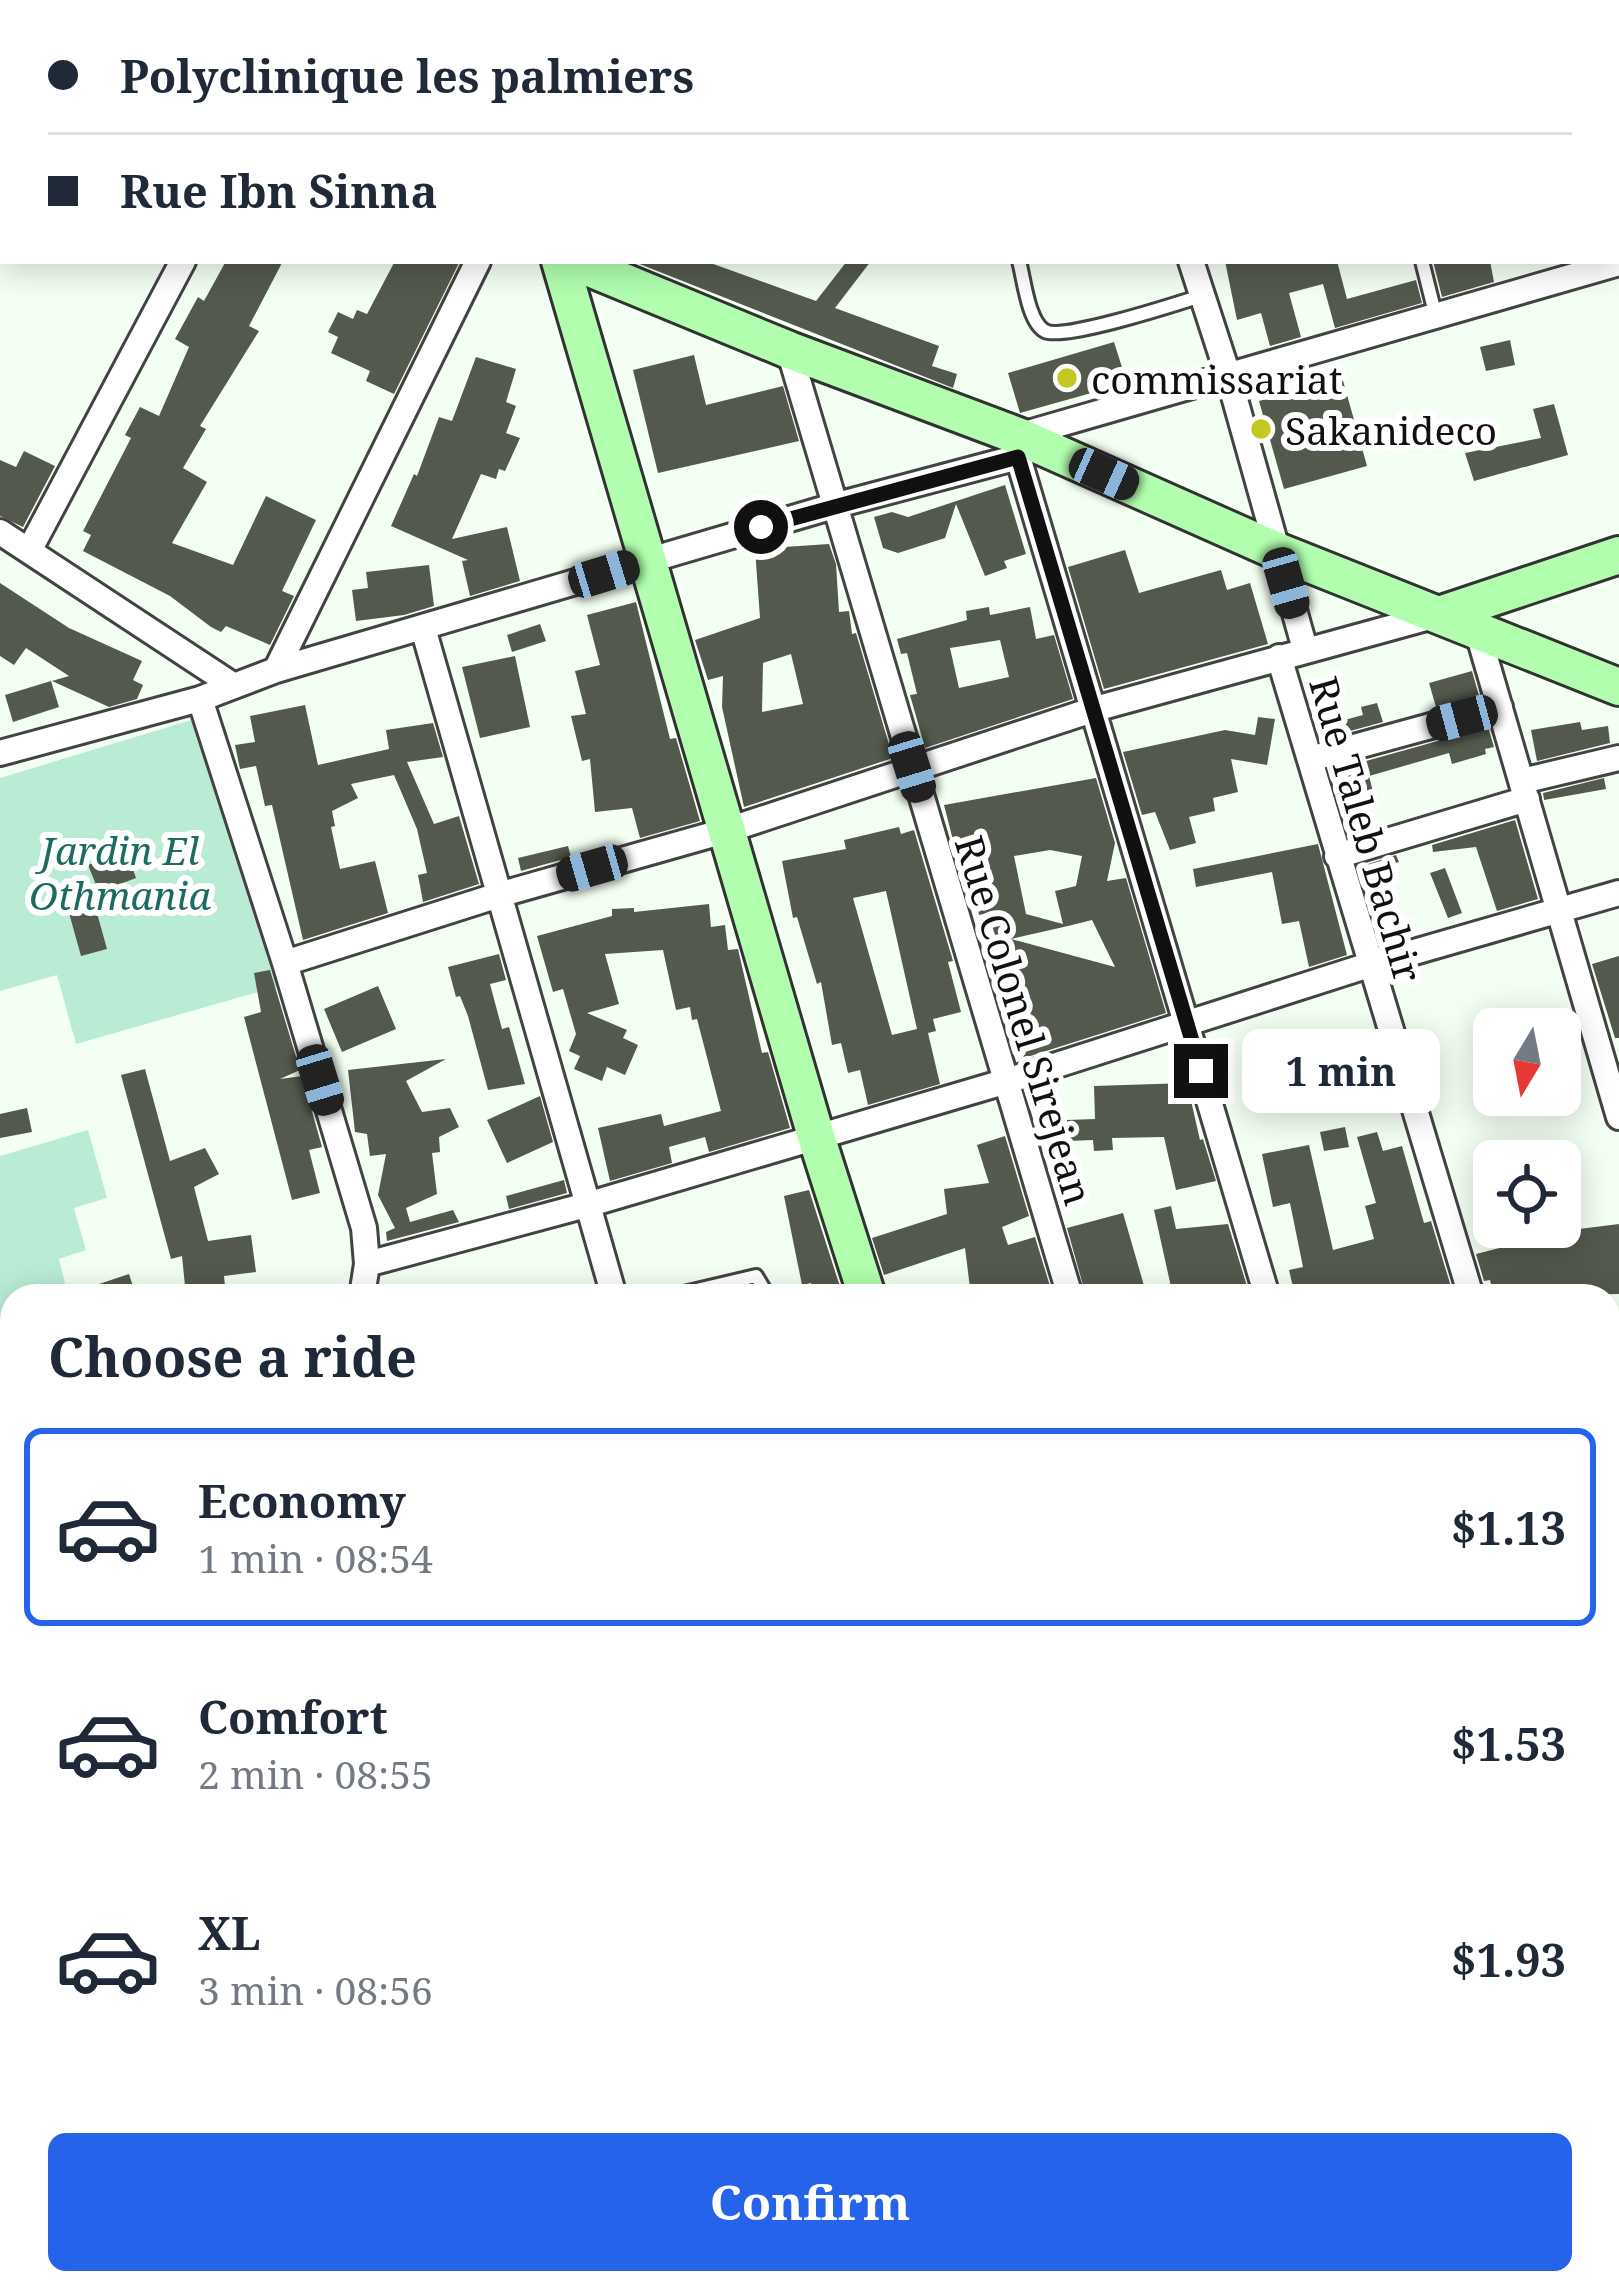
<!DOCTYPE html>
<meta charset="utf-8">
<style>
:root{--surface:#fff;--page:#f2f2f3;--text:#1f2937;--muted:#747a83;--line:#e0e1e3;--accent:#2563eb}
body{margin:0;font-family:"Noto Serif",serif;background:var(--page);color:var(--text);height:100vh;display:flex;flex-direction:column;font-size:45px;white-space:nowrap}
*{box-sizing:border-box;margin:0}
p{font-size:39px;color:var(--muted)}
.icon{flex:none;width:66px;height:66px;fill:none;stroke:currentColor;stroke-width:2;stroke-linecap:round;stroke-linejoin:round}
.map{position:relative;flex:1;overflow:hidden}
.drawer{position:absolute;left:0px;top:1284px;width:1620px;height:1011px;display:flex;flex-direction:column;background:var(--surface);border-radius:36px 36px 0 0;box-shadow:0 6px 30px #0003}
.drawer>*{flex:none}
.guide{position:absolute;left:0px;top:0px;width:1620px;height:264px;box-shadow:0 6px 30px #0003;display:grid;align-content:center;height:264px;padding:0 48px;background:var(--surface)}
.needle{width:78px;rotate:190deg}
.fabs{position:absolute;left:1473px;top:1008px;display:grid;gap:24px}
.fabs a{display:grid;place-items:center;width:108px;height:108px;border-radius:18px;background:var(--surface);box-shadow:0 6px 30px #0003;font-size:60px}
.end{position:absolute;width:54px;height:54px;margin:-27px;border:15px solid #101010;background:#fff;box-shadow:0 0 0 6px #fff}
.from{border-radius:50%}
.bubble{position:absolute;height:84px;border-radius:18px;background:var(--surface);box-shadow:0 6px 30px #0003;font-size:39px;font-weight:700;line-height:84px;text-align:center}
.car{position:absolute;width:36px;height:72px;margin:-36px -18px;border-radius:15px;box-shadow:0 0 9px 3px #0007;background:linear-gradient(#222 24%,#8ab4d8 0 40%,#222 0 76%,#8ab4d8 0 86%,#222 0)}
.guide b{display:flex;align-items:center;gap:42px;height:114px;font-size:45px}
.guide b+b{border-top:3px solid var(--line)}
.guide i{width:30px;height:30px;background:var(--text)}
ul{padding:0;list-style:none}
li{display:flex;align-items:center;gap:36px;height:198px;margin:0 24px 18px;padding:0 24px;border:6px solid transparent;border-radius:18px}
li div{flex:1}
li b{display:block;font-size:45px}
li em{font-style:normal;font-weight:700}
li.selected{border-color:var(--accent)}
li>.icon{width:108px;height:108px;stroke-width:1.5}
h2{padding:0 48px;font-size:54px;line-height:144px}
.action{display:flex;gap:24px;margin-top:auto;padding:24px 48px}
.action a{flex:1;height:138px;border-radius:18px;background:var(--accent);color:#fff;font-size:48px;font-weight:700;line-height:138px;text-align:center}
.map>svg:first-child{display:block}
.green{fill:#baecd5}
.building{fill:#53594c;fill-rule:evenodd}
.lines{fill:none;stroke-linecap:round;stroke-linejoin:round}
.lane-casing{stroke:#434343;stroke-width:18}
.street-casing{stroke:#434343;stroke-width:30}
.secondary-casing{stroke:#323232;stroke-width:42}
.primary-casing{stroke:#212121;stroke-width:45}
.lane{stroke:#fff;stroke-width:12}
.street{stroke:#fff;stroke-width:24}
.secondary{stroke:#b1ffae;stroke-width:36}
.primary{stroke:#7ffd65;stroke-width:39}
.route{stroke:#101010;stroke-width:15}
.poi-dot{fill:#c3c721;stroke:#fff;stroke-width:4.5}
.labels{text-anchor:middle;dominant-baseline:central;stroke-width:12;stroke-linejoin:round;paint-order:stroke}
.poi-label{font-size:39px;fill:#101010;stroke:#fff;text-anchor:start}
.street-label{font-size:39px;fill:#101010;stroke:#fff}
.park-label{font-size:39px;font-style:italic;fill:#1c6b60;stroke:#fff}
</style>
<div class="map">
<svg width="1619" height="2294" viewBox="0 0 1619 2294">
<rect width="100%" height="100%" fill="#f4fff3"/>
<path class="green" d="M201 717 279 986 76 1044 57 975 0 991V778Z
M88 1130 107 1198 74 1208 86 1250 59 1259 68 1296H12V1380L0 1383V1156Z"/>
<path class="building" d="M226 261H283L249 326 259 331 200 426 206 429 183 468 207 482 172 543 233 565 266 496 316 520 282 591 294 596 270 645 226 626 221 632 211 627 170 596 83 551 91 535 83 531 131 438 125 435 140 407 159 416 189 347 175 339 198 297 204 301Z
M395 261H460L394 394 366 381 370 371 331 353 338 337 328 332 338 312 353 319 357 310 367 314Z
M632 261H705L816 301 847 261H871L835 308 939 346 932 366 957 374 953 388Z
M1225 261H1337L1347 299 1416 280 1422 303 1335 328 1323 284 1289 293 1301 337 1270 346 1261 313 1237 320Z
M1433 261H1490L1494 282 1442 297Z
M1510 340 1515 365 1486 371 1480 347Z
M1114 342 1127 383 1020 413 1008 373Z
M694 355 706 405 783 386 799 441 658 473 633 370Z
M476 357 516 369 506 402 516 406 506 433 520 438 505 471 499 469 496 479 481 474 452 539 507 527 520 581 470 596 462 561 468 560 391 526 414 474 417 476 439 417 452 421Z
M1342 377 1367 466 1284 489 1259 401Z
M1554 404 1568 455 1474 481 1465 453 1541 438 1533 409Z
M24 451 55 466 23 527 0 516V460L16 467Z
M1005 485 1026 554 1004 561 1007 568 985 576 956 504 945 538 898 553 883 548 874 517 892 512 908 517Z
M829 544 836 564 839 612 849 611 852 634 856 633 893 758 744 807 722 707 723 676 708 680 695 640 760 618 755 549ZM791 654 803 704 762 712 763 663Z
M1125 550 1139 593 1221 570 1227 590 1250 583 1268 644 1104 689 1068 567Z
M429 565 434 606 404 615 356 621 352 590 368 588 366 572Z
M0 583 69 628 142 661 133 680 143 685 137 699 109 707 52 681 69 676 26 648 14 665 0 656Z
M636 602 670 739 676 738 700 821 640 838 632 808 595 812 590 759 582 761 571 716 586 714 575 671 600 665 587 615Z
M989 607 990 615 1030 607 1036 639 1054 635 1073 699 925 748 910 695 917 694 907 653 901 654 897 639 967 620 966 611ZM1000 640 1009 677 959 688 950 648Z
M540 624 546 641 512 652 507 635Z
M515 656 530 727 480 738 462 667Z
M1472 671 1479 696 1436 707 1429 683Z
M51 681 59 707 13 722 5 695Z
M1377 703 1383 722 1321 739 1318 727 1363 715 1361 707Z
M305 705 318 765 389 749 386 730 433 723 443 757 407 762 434 824 459 816 479 884 423 902 418 875 427 873 417 829 394 775 351 784 358 798 332 811 335 826 331 827 340 869 375 861 388 913 303 940 272 805 265 806 256 766 240 769 235 745 255 742 250 716Z
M1258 717 1275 719 1267 765 1231 759 1238 792 1213 798 1215 811 1189 817 1196 843 1170 850 1155 812 1142 815 1123 752 1225 730 1255 735Z
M1580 722 1582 730 1608 726 1610 743 1537 761 1531 730Z
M1488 727 1494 747 1485 749 1486 754 1452 764 1449 753 1369 776 1374 796 1351 801 1345 775 1333 779 1330 771Z
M1096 778 1115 843 1107 881 1126 878 1166 1013 1024 1058 995 966 1004 963 988 913 979 915 972 874 962 875 944 805ZM1050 850 1082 856 1076 886 1055 891 1063 924 1026 914 1014 856ZM1092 920 1115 967 1011 939 1068 926Z
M1604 778 1606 789 1544 800 1543 793Z
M1515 820 1538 899 1497 911 1476 847 1433 852 1432 845Z
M899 827 901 834 914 830 953 961 948 962 961 1012 933 1019 936 1031 928 1033 940 1084 868 1105 860 1070 848 1073 841 1043 832 1045 821 982 817 984 797 917 793 918 782 861 846 849 844 840ZM886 891 917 1029 892 1035 853 898Z
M1318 844 1347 955 1309 967 1299 921 1282 924 1272 872 1196 887 1193 869Z
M568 846 571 857 521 871 518 858Z
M126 850 136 878 99 892 88 865Z
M1396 855 1399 862 1361 873 1359 867Z
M1445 868 1462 913 1448 918 1430 873Z
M90 888 107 949 81 956 64 895Z
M709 904 711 927 725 925 728 950 738 949 762 1053 768 1052 790 1128 709 1152 705 1137 669 1147 672 1163 610 1181 598 1128 661 1114 664 1126 721 1111 697 1019 692 1020 690 1007 676 1010 663 950 605 954 619 1004 587 1013 627 1030 623 1038 638 1045 625 1075 607 1067 602 1081 574 1069 580 1056 569 1051 576 1034 563 989 553 992 537 936 612 916V909L634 908V912Z
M499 954 506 980 490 984 502 1029 509 1027 525 1084 488 1090 468 1016 460 996 456 997 448 967Z
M1619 956V1038H1615L1592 964Z
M270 970 300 1070 280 1079 302 1076 322 1147 309 1150 320 1193 292 1200 244 1017 261 1012 254 973Z
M378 986 396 1029 342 1052 324 1009Z
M446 1059 406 1081 422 1112 450 1108 459 1127 439 1137 440 1152 432 1153 437 1194 406 1208 410 1222 453 1210 459 1222 387 1241 386 1232 395 1228 378 1195 386 1154 370 1156 367 1134 355 1132 348 1070Z
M145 1069 170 1161 205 1148 219 1174 194 1187 208 1241 251 1235 256 1272 224 1276 226 1296H186L182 1256 171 1259 121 1075Z
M1187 1083 1200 1140 1203 1139 1216 1181 1176 1190 1164 1137 1112 1138 1113 1150 1094 1151 1093 1140 1068 1141 1067 1120 1095 1119 1094 1086Z
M540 1096 553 1142 507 1163 487 1120Z
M27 1108 32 1132 0 1138V1114Z
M1345 1127 1349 1147 1324 1151 1320 1132Z
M1377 1132 1383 1151 1402 1146 1424 1223 1431 1221 1452 1290 1432 1296H1295L1289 1270 1303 1267 1290 1203 1273 1207 1262 1154 1309 1145 1333 1250 1374 1239 1365 1206 1376 1203 1357 1137Z
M1005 1136 1029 1216 1002 1227 1008 1245 1035 1237 1053 1296H1002L1001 1293 971 1296 965 1248 884 1275 872 1238 947 1214 944 1189 989 1183 977 1145Z
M564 1180 567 1193 509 1209 506 1196Z
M809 1190 817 1215 843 1296H813L811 1283 802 1285 784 1196Z
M1171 1206 1176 1229 1228 1224 1250 1296H1173L1154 1210Z
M1123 1213 1147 1296H1086L1067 1228Z
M1619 1224V1294L1494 1296 1490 1280 1484 1281 1476 1254 1571 1230Z
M129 1274 136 1296H72V1293Z"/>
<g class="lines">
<defs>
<path id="lane" d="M1288 0 1289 3
M1375 3 1382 0
M1019 261C1024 279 1028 322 1045 331 1062 341 1176 304 1201 296
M1422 261 1436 317
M671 1296 756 1276 768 1296
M1608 1433 1619 1430
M0 2216 12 2211
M209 2283 214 2294"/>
<path id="street" d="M1111 0 1112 3
M32 3 34 0
M1617 15H1619
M0 63 3 58
M1191 261 1229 378 1305 649
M789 350 1070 1296
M1018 457 1267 1296
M0 532 234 686
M30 549 183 261
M423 628 614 1296
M1478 633 1619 1117
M1279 657 1471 1296
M276 670 478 261
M200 699 285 963 364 1228 367 1264 362 1296
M0 753 200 699 276 670 837 505 1018 457V436L1619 263
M1310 759 1500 707
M1522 781 1619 758
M1337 856 1527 799
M285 963 502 894 728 830 1095 709 1437 615
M367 1264 590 1204 1007 1081 1369 965 1619 893
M0 1391 12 1388
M0 1749 12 1789
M1608 1751 1619 1788
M1608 2135 1619 2132
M390 2283 393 2294
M857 2283 861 2294
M1364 2283 1367 2294
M1566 2283 1570 2294
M715 2287 724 2283"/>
<path id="secondary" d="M81 0 86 3
M480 0 481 3
M1571 0 1572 3
M1617 170 1619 178
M560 261 816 1136 867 1296
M573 261 789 350 1018 436 1277 551 1619 687
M1439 615 1619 555
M1160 2283 1163 2294"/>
<path id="primary" d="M1608 1472 1619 1469
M1608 1504 1619 1501
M0 1943 12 1940
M0 1979 12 1976"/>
</defs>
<use href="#lane" class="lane-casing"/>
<use href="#street" class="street-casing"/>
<use href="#secondary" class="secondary-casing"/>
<use href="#primary" class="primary-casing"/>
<use href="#lane" class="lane"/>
<use href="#street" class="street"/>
<use href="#secondary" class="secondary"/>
<use href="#primary" class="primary"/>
</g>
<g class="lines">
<path class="route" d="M761 527 1018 457 1201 1071"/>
</g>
<g class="poi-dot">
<circle cx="1067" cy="378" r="12"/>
<circle cx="1261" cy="429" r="12"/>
</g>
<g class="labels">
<g class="poi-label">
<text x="1091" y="378">commissariat</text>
<text x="1285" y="429">Sakanideco</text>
</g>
<g class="street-label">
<text transform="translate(1367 829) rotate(74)">Rue Taleb Bachir</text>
<text transform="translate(1025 1020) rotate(73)">Rue Colonel Sirejean</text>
</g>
<g class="park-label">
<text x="120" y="849">Jardin El<tspan x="120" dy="45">Othmania</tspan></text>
</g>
</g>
</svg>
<div class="fabs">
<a><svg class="needle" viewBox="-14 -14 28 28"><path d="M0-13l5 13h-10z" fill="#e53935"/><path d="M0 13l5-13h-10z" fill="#747a83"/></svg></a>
<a><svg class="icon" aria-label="locate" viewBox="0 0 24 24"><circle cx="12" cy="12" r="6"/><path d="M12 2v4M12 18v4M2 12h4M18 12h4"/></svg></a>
</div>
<i class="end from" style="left:761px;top:527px"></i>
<i class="end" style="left:1201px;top:1071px"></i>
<div class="bubble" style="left:1242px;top:1029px;width:198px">1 min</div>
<i class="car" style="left:1104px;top:474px;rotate:114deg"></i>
<i class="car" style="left:604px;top:574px;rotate:73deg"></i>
<i class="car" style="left:1286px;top:583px;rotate:164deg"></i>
<i class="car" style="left:1462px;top:718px;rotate:255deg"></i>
<i class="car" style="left:912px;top:767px;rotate:163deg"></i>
<i class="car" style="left:592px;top:868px;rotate:254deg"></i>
<i class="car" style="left:320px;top:1080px;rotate:163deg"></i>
<div class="guide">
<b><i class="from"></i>Polyclinique les palmiers</b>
<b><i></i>Rue Ibn Sinna</b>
</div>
<section class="drawer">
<h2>Choose a ride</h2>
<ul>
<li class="selected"><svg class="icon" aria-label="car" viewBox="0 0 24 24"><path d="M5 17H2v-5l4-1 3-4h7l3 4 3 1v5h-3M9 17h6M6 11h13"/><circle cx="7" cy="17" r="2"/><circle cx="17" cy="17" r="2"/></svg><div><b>Economy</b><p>1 min · 08:54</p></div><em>$1.13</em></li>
<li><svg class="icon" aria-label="car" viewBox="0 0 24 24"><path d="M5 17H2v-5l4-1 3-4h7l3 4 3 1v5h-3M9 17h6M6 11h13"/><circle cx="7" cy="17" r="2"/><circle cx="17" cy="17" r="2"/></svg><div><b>Comfort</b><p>2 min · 08:55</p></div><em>$1.53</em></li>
<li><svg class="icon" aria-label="car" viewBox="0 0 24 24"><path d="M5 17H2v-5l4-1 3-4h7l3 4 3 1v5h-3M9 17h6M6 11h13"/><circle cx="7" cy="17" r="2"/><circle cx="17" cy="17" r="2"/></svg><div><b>XL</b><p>3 min · 08:56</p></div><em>$1.93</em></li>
</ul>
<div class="action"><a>Confirm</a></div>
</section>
</div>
